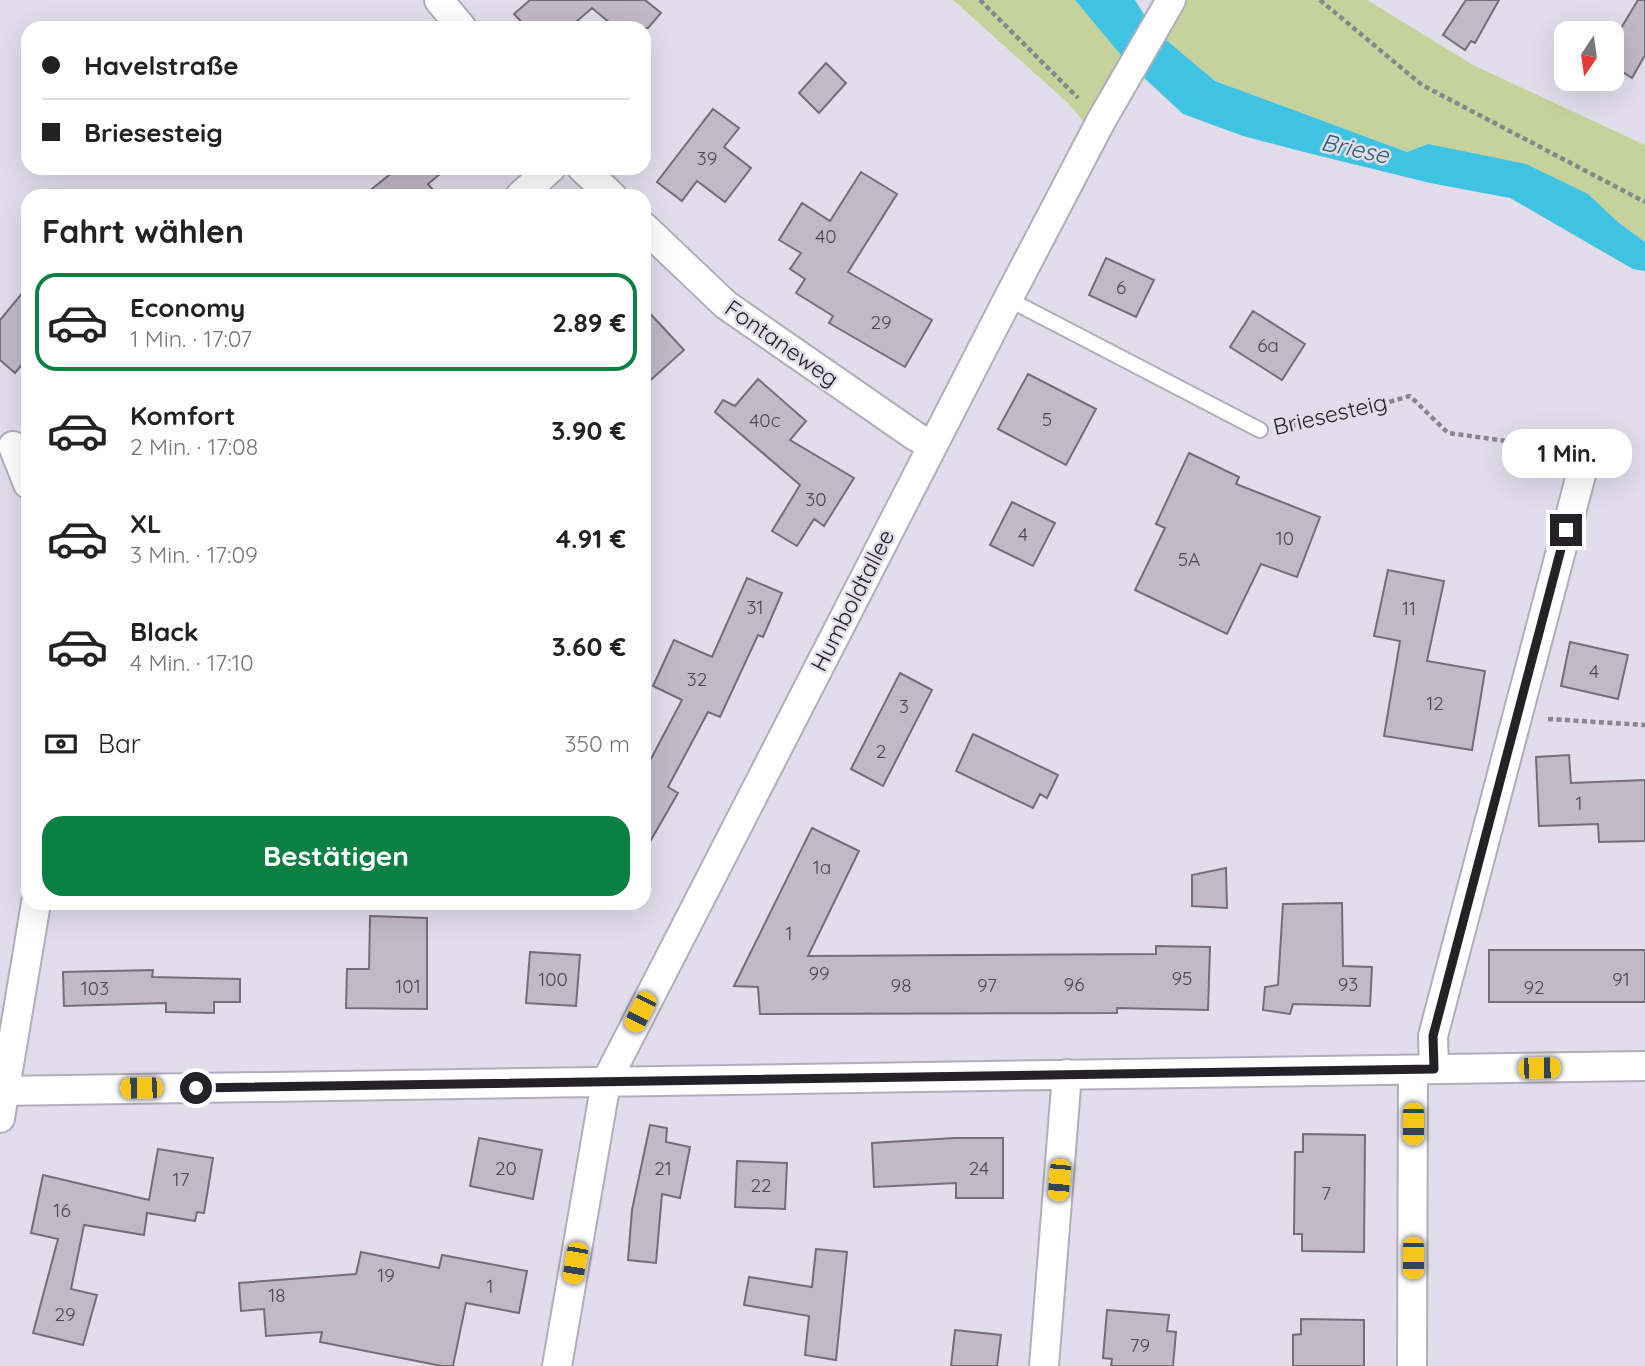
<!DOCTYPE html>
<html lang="de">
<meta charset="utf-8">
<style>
:root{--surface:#fff;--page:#f6f6f6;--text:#222;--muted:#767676;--line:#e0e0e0;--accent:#0b8043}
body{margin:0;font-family:Quicksand,sans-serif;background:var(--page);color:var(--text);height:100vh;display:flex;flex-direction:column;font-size:26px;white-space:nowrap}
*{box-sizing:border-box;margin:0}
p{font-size:23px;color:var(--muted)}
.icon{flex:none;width:38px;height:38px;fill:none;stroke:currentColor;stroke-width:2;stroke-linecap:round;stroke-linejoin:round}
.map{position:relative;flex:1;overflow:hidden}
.panel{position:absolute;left:21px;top:189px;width:630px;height:721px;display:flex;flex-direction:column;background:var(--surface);border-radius:21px;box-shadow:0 7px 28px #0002}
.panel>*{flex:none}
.guide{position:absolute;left:21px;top:21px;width:630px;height:154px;border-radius:21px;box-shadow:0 7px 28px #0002;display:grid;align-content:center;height:154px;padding:0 21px;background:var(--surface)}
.needle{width:46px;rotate:193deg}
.buttons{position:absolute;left:1554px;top:21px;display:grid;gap:14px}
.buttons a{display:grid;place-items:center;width:70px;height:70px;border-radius:14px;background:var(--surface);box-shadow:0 7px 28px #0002;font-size:35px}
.end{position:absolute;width:32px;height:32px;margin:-16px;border:9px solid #242227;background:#fff;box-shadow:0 0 0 4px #fff}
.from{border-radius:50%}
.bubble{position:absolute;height:49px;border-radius:21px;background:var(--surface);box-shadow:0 7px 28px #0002;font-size:23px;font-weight:700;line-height:49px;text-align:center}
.car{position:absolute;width:21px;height:42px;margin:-21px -10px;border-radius:9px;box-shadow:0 0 5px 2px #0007;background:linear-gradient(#f5c518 24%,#345 0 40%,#f5c518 0 76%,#345 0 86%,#f5c518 0)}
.guide b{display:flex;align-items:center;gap:24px;height:66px;font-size:26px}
.guide b+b{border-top:2px solid var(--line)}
.guide i{width:18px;height:18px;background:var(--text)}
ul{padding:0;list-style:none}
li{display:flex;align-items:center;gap:21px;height:98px;margin:0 14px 10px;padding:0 7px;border:4px solid transparent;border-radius:21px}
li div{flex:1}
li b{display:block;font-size:26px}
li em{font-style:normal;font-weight:700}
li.on{border-color:var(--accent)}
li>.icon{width:63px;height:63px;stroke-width:1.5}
h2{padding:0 21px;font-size:32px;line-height:84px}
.pay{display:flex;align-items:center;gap:18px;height:77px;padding:0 21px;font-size:26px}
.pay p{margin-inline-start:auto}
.cta{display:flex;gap:14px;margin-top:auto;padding:14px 21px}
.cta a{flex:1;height:80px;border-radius:21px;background:var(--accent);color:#fff;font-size:28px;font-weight:700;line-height:80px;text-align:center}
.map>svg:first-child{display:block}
.green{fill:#c5d29b}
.water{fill:#3fc3e2}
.building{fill:#c1b9c5;stroke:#756d78;stroke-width:2}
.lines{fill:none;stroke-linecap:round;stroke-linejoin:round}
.service-casing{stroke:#b1adba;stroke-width:18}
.minor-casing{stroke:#b1adba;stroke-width:32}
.path{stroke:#88858f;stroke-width:4.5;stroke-dasharray:5 3.5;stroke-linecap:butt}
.service{stroke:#fff;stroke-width:14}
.minor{stroke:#fff;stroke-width:28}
.route{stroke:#242227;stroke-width:9}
.labels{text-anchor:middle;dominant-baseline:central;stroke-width:5;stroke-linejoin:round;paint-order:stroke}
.number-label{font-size:19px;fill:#4b484e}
.street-label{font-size:23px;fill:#242227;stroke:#e1ddeb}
.water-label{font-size:24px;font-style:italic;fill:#2b606d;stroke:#e1ddeb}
</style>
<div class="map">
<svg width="1645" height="1366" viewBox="0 0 1645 1366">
<rect width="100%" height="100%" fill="#e1ddeb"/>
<path class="green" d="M953 0H1075L1125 60 1100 141 1068 103Z
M1179 0H1367L1473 65 1645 145V242L1619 223 1428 144 1407 152 1215 81 1159 34Z"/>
<path class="water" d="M1075 0H1135L1153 29 1215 81 1407 152 1428 144 1526 164 1588 194 1619 223 1645 242V271L1633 269 1510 198 1430 183 1300 151 1243 136 1183 114 1125 60Z"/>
<path class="building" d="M530 0H645L661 13 648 28H616L592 8 569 28H527L514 14Z
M1466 0H1499L1475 43 1471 41 1465 50 1443 35Z
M1638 0H1645V55L1632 78 1612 65V43Z
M826 63 846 83 819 113 799 93Z
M713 109 739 128 724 147 751 168 725 202 697 181 682 201 657 182Z
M398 168H447L428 184 438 196H363Z
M861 172 897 194 848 272 932 320 905 367 829 323 833 316 796 293 805 279 790 269 801 253 779 240 802 203 830 221Z
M1106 258 1154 280 1136 317 1089 295Z
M28 286V357L15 373 0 360V320Z
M644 307 684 350 644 386Z
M1253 311 1305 344 1282 380 1230 347Z
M1028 374 1096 409 1066 465 998 429Z
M758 379 806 421 790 440 854 478 824 526 814 519 797 546 772 531 800 485 715 412 723 400 735 406Z
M1189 453 1239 477 1236 484 1320 517 1297 577 1261 564 1227 634 1135 590 1165 528 1156 524Z
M1012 502 1055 523 1033 566 990 545Z
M1388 570 1444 581 1427 661 1485 671 1472 750 1384 736 1400 641 1374 636Z
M747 578 782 593 763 637 758 635 720 717 708 712 668 787 678 793 644 852V772L682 700 653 686 674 640 712 657Z
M1570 642 1628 655 1618 699 1561 686Z
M900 673 932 690 883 786 851 769Z
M973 734 1058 775 1047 798 1040 794 1033 808 956 771Z
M1569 755 1571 783 1645 780V841L1599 842 1598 824 1539 826 1536 757Z
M812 828 859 851 808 956 1156 954V946L1210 947 1208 1010 1117 1008V1013L760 1014 758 987 734 986Z
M1226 868 1227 908 1192 906V875Z
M1342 903 1343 966 1372 967 1370 1006 1293 1004 1290 1014 1263 1010 1265 987 1278 985 1283 904Z
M370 916 427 918V1009L346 1008 347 969H369Z
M1489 950H1645V1002H1489Z
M530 952 580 955 576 1006 526 1003Z
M153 970 152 977 240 979V1002H214V1013L166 1012V1003L64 1006 63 972Z
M650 1125 667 1128 666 1142 690 1147 680 1198 662 1194 656 1263 628 1260 632 1210Z
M1303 1134 1365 1135 1364 1252 1302 1251V1234H1294L1295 1152H1303Z
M479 1138 542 1150 533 1199 470 1186Z
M955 1138H1003V1198H956V1183L874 1187 872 1143Z
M158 1149 213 1158 204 1213 197 1212 195 1221 147 1213 144 1235 84 1225 71 1289 97 1295 83 1345 33 1333 58 1239 31 1233 43 1175 149 1200Z
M737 1161 787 1163 785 1209 735 1207Z
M816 1249 847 1252 836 1360 805 1355 809 1316 744 1305 749 1277 812 1287Z
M361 1252 439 1268 442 1255 527 1271 519 1313 466 1303 453 1366H442L320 1342 322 1332 266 1336 264 1309 241 1311 239 1283 356 1274Z
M1107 1310 1169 1315 1167 1331 1176 1332 1173 1366H1111L1112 1359 1103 1358Z
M1301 1319 1364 1320V1366H1293V1335L1301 1334Z
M955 1330 1001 1335 997 1366H951Z"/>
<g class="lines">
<defs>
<path id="service" d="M1008 299 1260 430"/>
<path id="minor" d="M439 0 462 28
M582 168 612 196
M520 196 551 168
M644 227 726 305 915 436 932 445
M13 446 28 484
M1434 1069 1433 1036 1587 452
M0 1091 1645 1066
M0 1118 36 903
M557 1366 606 1082 1008 299 1101 121 1171 0
M1044 1366 1067 1074
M1412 1366 1413 1070"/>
</defs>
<use href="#service" class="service-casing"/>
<use href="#minor" class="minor-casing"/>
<path class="path" d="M980 0 1078 98
M1320 0 1422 85 1645 202
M1282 427 1322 421 1410 396 1448 433 1558 448
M1548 719 1645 725"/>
<use href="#service" class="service"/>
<use href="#minor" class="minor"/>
</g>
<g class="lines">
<path class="route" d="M196 1088 1434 1069 1433 1036 1566 530"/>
</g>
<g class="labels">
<g class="number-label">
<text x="707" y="158">39</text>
<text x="826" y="236">40</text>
<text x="1121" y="287">6</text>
<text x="881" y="322">29</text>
<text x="1268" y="345">6a</text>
<text x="1047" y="419">5</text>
<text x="765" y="420">40c</text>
<text x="816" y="499">30</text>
<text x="1023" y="534">4</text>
<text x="1285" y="538">10</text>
<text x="1189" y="559">5A</text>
<text x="755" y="607">31</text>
<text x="1409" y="608">11</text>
<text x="1594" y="671">4</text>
<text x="697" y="679">32</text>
<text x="1435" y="703">12</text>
<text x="904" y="706">3</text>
<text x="881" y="751">2</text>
<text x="1579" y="803">1</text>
<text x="822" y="867">1a</text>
<text x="789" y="933">1</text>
<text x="819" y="973">99</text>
<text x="1182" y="978">95</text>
<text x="553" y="979">100</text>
<text x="1621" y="979">91</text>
<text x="1074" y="984">96</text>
<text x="1348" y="984">93</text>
<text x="901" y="985">98</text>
<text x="987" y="985">97</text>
<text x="408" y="986">101</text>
<text x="1534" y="987">92</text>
<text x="95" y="988">103</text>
<text x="506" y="1168">20</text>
<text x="663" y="1168">21</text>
<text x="979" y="1168">24</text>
<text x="181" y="1179">17</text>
<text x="761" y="1185">22</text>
<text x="1326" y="1193">7</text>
<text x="62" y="1210">16</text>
<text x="386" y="1275">19</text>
<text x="490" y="1286">1</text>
<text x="277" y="1295">18</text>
<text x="65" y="1314">29</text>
<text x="1140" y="1345">79</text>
</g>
<g class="street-label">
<text transform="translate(782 343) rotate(35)">Fontaneweg</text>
<text transform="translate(1330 414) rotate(-13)">Briesesteig</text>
<text transform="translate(852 600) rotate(-63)">Humboldtallee</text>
</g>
<g class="water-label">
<text transform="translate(1355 148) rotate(12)">Briese</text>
</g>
</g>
</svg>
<div class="buttons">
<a><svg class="needle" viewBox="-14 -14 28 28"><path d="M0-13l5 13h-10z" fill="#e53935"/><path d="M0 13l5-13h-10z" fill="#767676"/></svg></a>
</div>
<i class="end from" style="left:196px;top:1088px"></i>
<i class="end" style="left:1566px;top:530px"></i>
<div class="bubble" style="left:1502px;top:429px;width:130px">1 Min.</div>
<i class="car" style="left:640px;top:1012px;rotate:207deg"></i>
<i class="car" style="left:1539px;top:1068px;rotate:89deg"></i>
<i class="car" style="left:141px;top:1088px;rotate:269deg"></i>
<i class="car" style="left:1413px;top:1124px;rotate:180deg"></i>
<i class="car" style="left:1059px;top:1180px;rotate:185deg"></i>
<i class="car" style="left:1413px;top:1258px;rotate:180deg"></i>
<i class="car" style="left:575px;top:1263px;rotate:190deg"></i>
<div class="guide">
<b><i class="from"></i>Havelstraße</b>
<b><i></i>Briesesteig</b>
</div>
<section class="panel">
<h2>Fahrt wählen</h2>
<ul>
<li class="on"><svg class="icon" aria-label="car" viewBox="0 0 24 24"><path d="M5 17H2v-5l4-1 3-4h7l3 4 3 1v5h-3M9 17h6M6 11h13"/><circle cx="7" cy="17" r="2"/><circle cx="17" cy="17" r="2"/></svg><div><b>Economy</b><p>1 Min. · 17:07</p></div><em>2.89 €</em></li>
<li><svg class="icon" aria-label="car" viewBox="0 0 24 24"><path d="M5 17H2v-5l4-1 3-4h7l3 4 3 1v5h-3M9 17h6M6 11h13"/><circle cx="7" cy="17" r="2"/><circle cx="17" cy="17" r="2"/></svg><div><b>Komfort</b><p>2 Min. · 17:08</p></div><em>3.90 €</em></li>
<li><svg class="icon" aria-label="car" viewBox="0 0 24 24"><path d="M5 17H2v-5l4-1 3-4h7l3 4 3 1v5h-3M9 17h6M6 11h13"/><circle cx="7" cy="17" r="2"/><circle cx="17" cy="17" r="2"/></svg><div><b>XL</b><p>3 Min. · 17:09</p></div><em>4.91 €</em></li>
<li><svg class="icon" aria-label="car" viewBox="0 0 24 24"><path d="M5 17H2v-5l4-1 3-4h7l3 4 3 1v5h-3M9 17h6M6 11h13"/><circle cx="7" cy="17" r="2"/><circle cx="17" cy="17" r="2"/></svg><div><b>Black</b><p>4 Min. · 17:10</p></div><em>3.60 €</em></li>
</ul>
<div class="pay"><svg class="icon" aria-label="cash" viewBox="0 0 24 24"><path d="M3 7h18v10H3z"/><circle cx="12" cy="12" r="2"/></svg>Bar<p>350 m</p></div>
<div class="cta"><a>Bestätigen</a></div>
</section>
</div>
